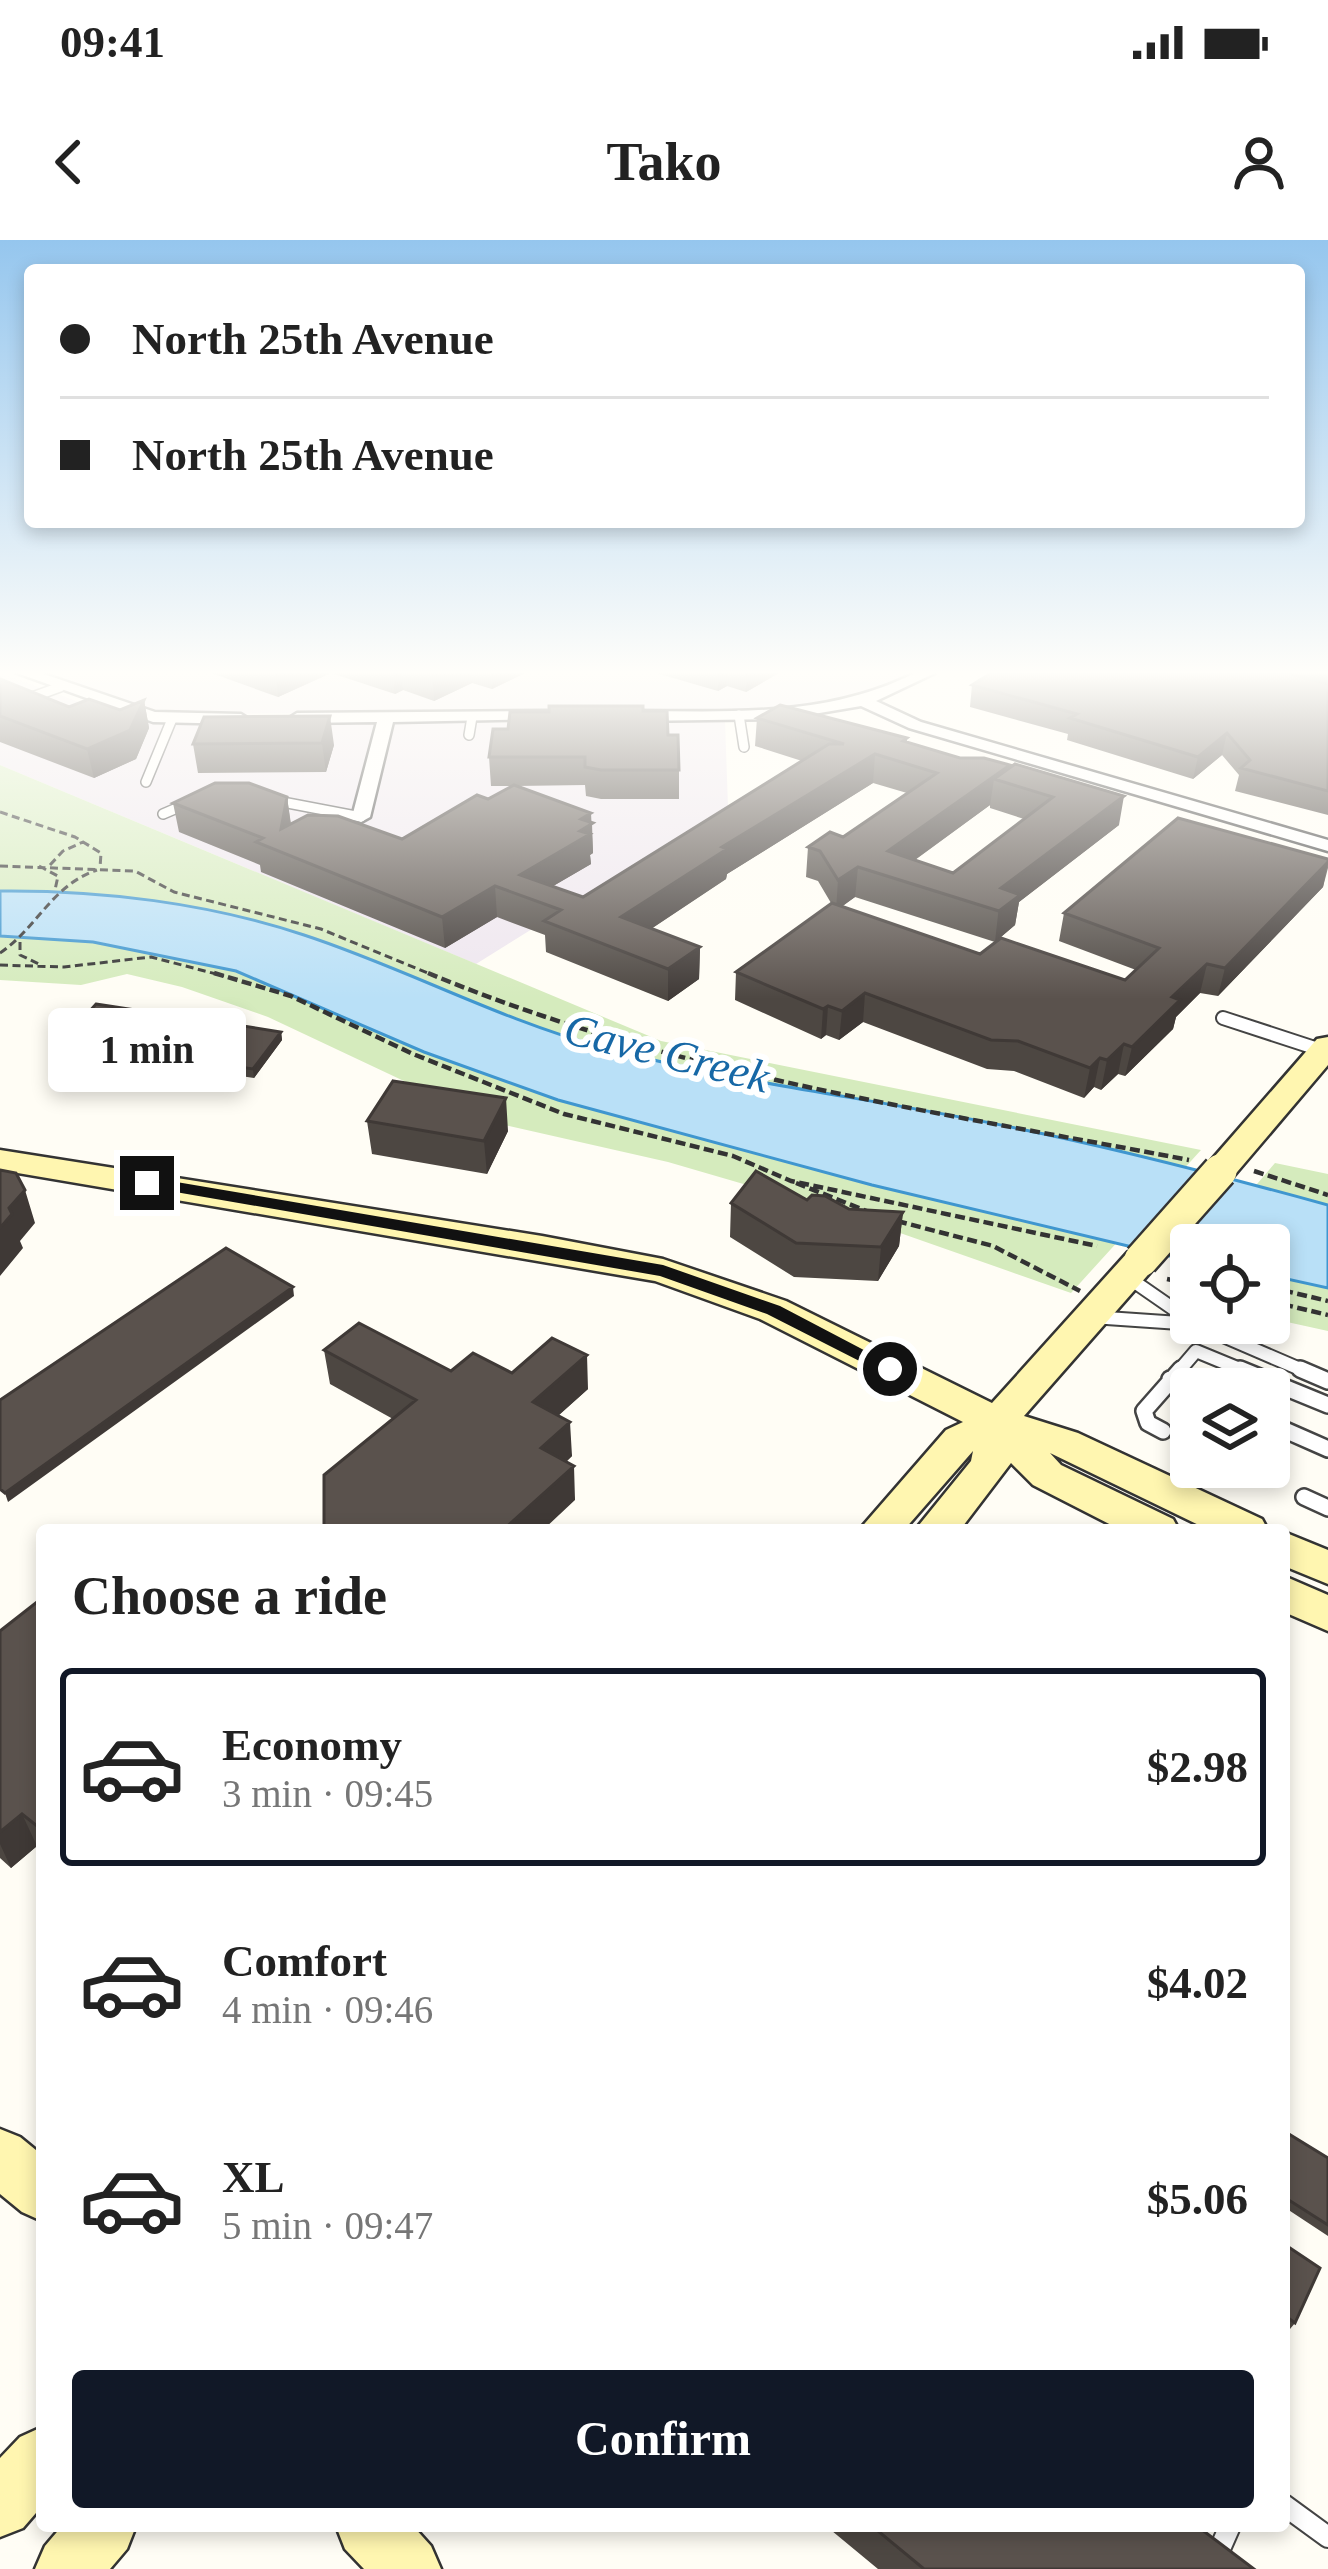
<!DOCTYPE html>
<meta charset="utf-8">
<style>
:root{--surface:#fff;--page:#f6f6f6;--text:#222;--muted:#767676;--line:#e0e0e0;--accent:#111827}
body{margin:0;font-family:Georgia,serif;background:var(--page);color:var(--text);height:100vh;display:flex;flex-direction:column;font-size:45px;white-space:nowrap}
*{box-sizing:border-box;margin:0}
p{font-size:39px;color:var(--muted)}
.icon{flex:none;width:66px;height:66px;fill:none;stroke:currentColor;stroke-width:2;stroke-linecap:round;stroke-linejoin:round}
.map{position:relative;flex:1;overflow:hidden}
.sheet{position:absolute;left:36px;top:1284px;width:1254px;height:1008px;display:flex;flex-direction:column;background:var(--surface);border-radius:12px;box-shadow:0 6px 18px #0003}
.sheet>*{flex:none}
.banner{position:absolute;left:24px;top:24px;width:1281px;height:264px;border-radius:12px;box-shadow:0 6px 18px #0003;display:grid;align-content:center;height:264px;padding:0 36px;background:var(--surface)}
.tools{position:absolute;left:1170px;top:984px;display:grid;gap:24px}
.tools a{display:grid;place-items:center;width:120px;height:120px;border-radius:12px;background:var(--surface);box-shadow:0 6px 18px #0003;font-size:60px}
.end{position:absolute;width:54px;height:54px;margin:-27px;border:15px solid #111;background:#fff;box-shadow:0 0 0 6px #fff}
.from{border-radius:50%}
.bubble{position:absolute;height:84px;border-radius:12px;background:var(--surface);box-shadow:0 6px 18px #0003;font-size:39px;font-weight:800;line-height:84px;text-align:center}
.banner b{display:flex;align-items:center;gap:42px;height:114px;font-size:45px}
.banner b+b{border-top:3px solid var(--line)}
.banner i{width:30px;height:30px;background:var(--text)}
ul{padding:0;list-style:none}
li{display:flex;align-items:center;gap:36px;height:198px;margin:0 24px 18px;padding:0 12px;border:6px solid transparent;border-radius:12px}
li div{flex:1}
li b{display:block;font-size:45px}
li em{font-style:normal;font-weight:800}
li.active{border-color:var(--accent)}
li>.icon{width:108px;height:108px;stroke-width:1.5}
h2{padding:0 36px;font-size:54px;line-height:144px}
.button{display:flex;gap:24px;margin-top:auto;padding:24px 36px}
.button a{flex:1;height:138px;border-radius:12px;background:var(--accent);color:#fff;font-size:48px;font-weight:800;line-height:138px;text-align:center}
.status{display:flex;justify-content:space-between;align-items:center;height:84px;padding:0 60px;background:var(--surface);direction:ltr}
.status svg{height:33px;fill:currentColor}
header{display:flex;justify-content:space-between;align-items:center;height:156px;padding:0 36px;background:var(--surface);font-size:54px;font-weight:800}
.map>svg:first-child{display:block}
.industrial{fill:#eee6ef}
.green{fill:#d5ebbd}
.water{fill:#b9e0f7;stroke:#3f96cf;stroke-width:3}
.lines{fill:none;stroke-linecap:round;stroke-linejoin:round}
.lane-far3-casing{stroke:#444;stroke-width:12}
.lane-far2-casing{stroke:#444;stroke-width:16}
.lane-far1-casing{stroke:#444;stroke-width:20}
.lane-casing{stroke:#444;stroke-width:24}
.street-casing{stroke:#444;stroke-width:5}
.secondary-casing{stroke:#333;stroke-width:5}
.path-far1{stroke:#333;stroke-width:3;stroke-dasharray:8 4.5;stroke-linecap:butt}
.path{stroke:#333;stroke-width:4.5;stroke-dasharray:10 4.5;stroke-linecap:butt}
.lane-far3{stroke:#fff;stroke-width:9}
.lane-far2{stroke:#fff;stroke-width:12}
.lane-far1{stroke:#fff;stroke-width:15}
.lane{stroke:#fff;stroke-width:20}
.street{fill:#fff;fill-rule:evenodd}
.secondary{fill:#fff6b0;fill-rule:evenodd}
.secondary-bridge-casing{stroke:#333;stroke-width:38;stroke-linecap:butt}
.secondary-bridge{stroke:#fff6b0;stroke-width:33}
.wall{fill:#4d4742;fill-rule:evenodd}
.shaded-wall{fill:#3f3936}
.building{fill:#5a524d;stroke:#3f3936;stroke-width:3}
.route{fill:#111}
.labels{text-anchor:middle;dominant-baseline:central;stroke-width:12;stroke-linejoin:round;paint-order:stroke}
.water-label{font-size:45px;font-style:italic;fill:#1768a6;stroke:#fff}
</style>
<div class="status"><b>09:41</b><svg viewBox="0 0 49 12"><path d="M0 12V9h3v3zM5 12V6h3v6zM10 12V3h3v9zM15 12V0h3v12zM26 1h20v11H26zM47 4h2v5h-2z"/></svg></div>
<header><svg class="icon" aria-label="back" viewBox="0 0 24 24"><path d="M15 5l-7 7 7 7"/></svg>Tako<svg class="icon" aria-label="person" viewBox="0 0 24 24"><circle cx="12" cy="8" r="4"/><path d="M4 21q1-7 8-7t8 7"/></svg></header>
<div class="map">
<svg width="1328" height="2329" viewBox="0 0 1328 2329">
<rect width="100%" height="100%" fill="#fffdf5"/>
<path class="industrial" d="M0 433 117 476 160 485 725 481 728 567 476 724 0 525Z
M46 433H911L869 454 770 470 198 474 152 471Z"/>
<path class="green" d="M0 525 661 801 1201 910 1071 1053 846 974 668 922 491 882 268 777 182 747 127 734 81 745 0 740Z
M1275 923 1328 934V1091L1269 1078V1005H1205Z"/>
<path class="water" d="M0 651C101 650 208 663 304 695 405 728 498 779 601 807 739 844 880 859 1020 889 1123 910 1226 937 1328 965V1048L1269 1035V1005H1191V1021L872 945 558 860 424 812 236 731 93 702 0 696Z"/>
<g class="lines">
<defs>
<path id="lane-far3" d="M24 460 60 447
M739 475 744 507
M469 495 472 477
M146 542 172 479
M272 560 361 577
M163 574 191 562"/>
<path id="lane-far2" d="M1223 778 1324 811
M1126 1036 1191 1081
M1092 1077 1194 1084
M1193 1083 1307 1132
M1178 1132 1196 1111 1247 1132"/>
<path id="lane-far1" d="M1240 1129 1328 1165
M1300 1129 1328 1141
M1170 1139 1191 1149
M1269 1183 1328 1209
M1163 1191 1148 1183 1144 1171 1181 1129
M1304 1257 1328 1268"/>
<path id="lane" d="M1284 2265 1328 2297
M1211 2329 1230 2286"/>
<path id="street" d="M17 433H41L155 472 241 474 249 479 241 484 153 482Z
M915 433H935L876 461 921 482 1328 600V611L909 488 861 466 784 479 633 481 625 476 633 471C730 471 826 478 915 433Z
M547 471 553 473V479L393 482 370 577 361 582 352 577 377 482 297 483 289 478 297 473Z"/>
<path id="secondary" d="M1328 797V825L1232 938H1208L1203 931 1208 924 1317 799Z
M0 910 542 996 663 1019 786 1061 992 1163 1128 1012H1154L1159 1020 1154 1028 1024 1176 1078 1193 1262 1279 1268 1290H1209L1050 1213 1061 1225 1173 1279 1179 1290H1121L1033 1245 1011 1223 960 1290H915L971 1221 973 1211 904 1290H859L946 1190 963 1182 760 1079 655 1041 0 930Z
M1284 1292 1328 1310V1344L1284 1326Z
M1284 1336 1328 1355V1391L1284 1372Z
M0 1889 20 1897 42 1915V1981L22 1972 0 1954Z
M42 2187V2266L23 2288 0 2297V2218L20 2197Z
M62 2286H136L127 2309 110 2329H35L45 2306Z
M336 2286H413L431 2306 441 2329H364L345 2309Z"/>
</defs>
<use href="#lane-far3" class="lane-far3-casing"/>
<use href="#lane-far2" class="lane-far2-casing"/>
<use href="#lane-far1" class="lane-far1-casing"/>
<use href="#lane" class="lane-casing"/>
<use href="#street" class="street-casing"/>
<use href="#secondary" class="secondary-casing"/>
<path class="path-far1" d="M0 572 75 597 101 613 100 628
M50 625 63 611 83 602
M0 626 135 631 174 652 321 689 435 736
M39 626 58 636 55 650
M20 702V715L39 724
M0 713C37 688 52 645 97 630
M0 725 64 727 151 717 224 736"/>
<path class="path" d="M214 733 291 756 413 814 564 874 733 916 791 941 1097 1006
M428 733C670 834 933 871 1189 920
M1254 931 1328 955
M796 943 869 972
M897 981 993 1006 1080 1051
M1167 1039 1191 1044
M1269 1047 1328 1061
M1269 1061 1328 1075"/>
<use href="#lane-far3" class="lane-far3"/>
<use href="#lane-far2" class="lane-far2"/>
<use href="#lane-far1" class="lane-far1"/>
<use href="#lane" class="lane"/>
<use href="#street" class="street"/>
<use href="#secondary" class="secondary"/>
<defs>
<path id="secondary-bridge" d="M1141 1020 1220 931"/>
</defs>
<use href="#secondary-bridge" class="secondary-bridge-casing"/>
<use href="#secondary-bridge" class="secondary-bridge"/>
</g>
<path class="wall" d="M211 433H525L492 449 472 443 434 461 403 450 395 454 331 433 278 457Z
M656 433H779L746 452 727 446 718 451Z
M991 433H1328V575L1235 551 1239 535 1222 515 1193 539 1067 500 1068 494 970 467 972 445Z
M0 439 69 467 120 470 144 460 149 488 136 519 94 538 0 502Z
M643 471 668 495 679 530V559H601L586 556 585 545 516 546 592 583 593 613 590 615 591 624 553 646 583 657 802 521 755 506 757 478 907 498V502L960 518 1010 525 1009 528 1119 585 1019 662 1015 685 995 702 855 657 842 666 980 714 1125 740 1136 730 1059 701 1064 673 1328 619V628L1323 647 1218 756 1200 753 1176 777 1173 789 1125 836 1118 834 1101 850 1094 847 1084 858 1014 831 987 829 863 782 839 800 826 795 821 799 735 760 736 732 831 663 818 641 806 637 808 607 843 597 907 553 873 543 727 634 726 639 651 689 700 707 699 739 668 761 546 712 545 695 497 677 445 708 261 632 260 625 179 592 173 563 287 557 291 584 402 599 513 546H491L489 517 508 489ZM990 565V568L1024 579 953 633 915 620Z
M204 477 334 505 326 532 198 533 193 504Z
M149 772 151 781 140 793 206 802 281 792 282 800 254 838 64 810 62 802Z
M367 881 508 891 487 934 372 914Z
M807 960 849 969 903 972 899 1006 878 1041 794 1037 730 997 731 963Z
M324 1110 451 1131 512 1133 588 1149 558 1176 572 1216 566 1222 575 1260 393 1179 330 1144Z
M42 1358V1610L37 1606 11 1628 0 1618V1391Z
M1284 1891 1328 1918V1996L1284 1967Z
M1284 2004 1295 2083 1290 2089 1284 2085Z
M826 2286H1197L1254 2329H878Z"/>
<path class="shaded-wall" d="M275 433H331L278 457Z
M393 433H401L403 450 395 454Z
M471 433 472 443 434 461 432 434Z
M491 433H525L492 449Z
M718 433H728L727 446 718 451Z
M746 433H779L746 452Z
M144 460 149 488 136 519 94 538 87 509Z
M330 476 334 505 326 532 322 503Z
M1227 493 1222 515 1193 539 1198 517Z
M875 514 873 543 727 634 726 639 622 708 621 677 722 607Z
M1010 525 1007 543 994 539 990 565 891 637 888 611Z
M1124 556 1119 585 1019 662 1015 685 995 702 1001 648Z
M287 557 291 587 281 589Z
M591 573 593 613 590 615 591 624 531 659 520 635 581 579Z
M1328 622 1323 647 1218 756 1225 728Z
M858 627 855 657 836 671 838 640Z
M495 646 497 677 445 708 442 677Z
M700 707 699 739 668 761V729Z
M1207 724 1200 753 1176 777 1173 789 1125 836 1132 807 1172 757Z
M865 753 863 782 839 800 842 771Z
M828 766 826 795 821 799 823 769Z
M149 772 151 781 134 800 132 792Z
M281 792 282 800 254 838 253 829Z
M1124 804 1118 834 1101 850 1107 820Z
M1100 818 1094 847 1084 858 1090 828Z
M506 858 508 891 487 934 484 901Z
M25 950 35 983 20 1001 23 1008 0 1036V988L9 968Z
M903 972 899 1006 878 1041 881 1007Z
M293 1047 294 1056 8 1262 5 1253Z
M587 1115 588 1149 535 1196 533 1162Z
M570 1182 572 1216 544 1242 541 1208Z
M574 1226 575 1260 543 1290H503Z
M22 1574 37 1606 11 1628 0 1604V1592Z"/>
<path class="building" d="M991 433H1288L1328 444V551L1241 528 1250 520 1227 493 1198 517 1070 478 1077 474 972 445Z
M0 439 69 467 89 459 120 470 144 460 130 490 87 509 0 476Z
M780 465 907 498 903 501 960 518H984L1010 525 888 611 953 633 1053 557 994 539 1015 524 1124 556 1001 648 1020 655 999 671 858 627 838 640 820 611 808 607 830 592 843 597 937 533 875 514 722 607 727 609 621 677 700 707 668 729 544 681 561 670 495 646 442 677 256 602 263 598 173 563 215 543H249L287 557 281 589 308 575 338 576 402 599 477 555 488 559 514 545 591 573 581 579 593 583 580 591 590 594 520 635 583 657 829 504H844L757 478Z
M549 466H643V471H667L668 495H678L679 530H601L585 527V517H489L493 489H508L510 472H549Z
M330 476 322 503 193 504 204 477Z
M1178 578 1328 619V622L1225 728 1207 724 1172 757 1180 760 1132 807 1124 804 1107 820 1100 818 1090 828 1018 801 991 800 865 753 842 771 828 766 823 769 736 732 832 663 980 714 1001 698 1125 740 1159 708 1064 673Z
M96 764 149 772 132 792 206 802 225 783 281 792 253 829 62 802Z
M393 841 506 858 484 901 367 881Z
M0 930 16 933 25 950 9 968 12 974 0 988Z
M756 931 807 960 812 955 825 956 849 969 903 972 881 1007 796 1003 731 963Z
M226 1008 293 1047 5 1253 0 1249V1160Z
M359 1083 451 1131 473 1113 512 1133 552 1098 587 1115 533 1162 570 1182 541 1208 574 1226 503 1290H324V1235L416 1160 324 1110Z
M42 1358V1590L22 1574 0 1592V1391Z
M1284 1891 1328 1918V1985L1284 1957Z
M1284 2004 1320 2028 1295 2083 1284 2075Z
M872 2286H1197L1254 2329H924Z"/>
<linearGradient id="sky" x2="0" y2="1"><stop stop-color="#95c6ee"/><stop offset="0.57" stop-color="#fffefa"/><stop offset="1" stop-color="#fffefa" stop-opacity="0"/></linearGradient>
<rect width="1328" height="759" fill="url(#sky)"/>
<path class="route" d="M147 937 663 1025 780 1066 900 1129 890 1135 883 1133 767 1074 660 1036 141 946 139 943Z"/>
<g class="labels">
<g class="water-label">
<text transform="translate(667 813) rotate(14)">Cave Creek</text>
</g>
</g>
</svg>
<div class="tools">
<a><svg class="icon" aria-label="locate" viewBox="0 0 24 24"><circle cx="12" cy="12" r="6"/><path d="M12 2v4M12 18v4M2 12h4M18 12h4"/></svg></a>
<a><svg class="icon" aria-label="layers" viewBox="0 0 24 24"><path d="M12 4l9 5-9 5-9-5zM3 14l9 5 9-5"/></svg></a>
</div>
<i class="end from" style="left:890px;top:1129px"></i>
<i class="end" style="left:147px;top:943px"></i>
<div class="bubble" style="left:48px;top:768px;width:198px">1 min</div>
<div class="banner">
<b><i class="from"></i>North 25th Avenue</b>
<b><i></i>North 25th Avenue</b>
</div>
<section class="sheet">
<h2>Choose a ride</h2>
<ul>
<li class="active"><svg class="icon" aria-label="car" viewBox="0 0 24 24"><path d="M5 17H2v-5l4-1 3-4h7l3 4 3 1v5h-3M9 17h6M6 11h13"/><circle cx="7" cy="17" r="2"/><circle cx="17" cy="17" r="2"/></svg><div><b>Economy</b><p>3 min · 09:45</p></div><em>$2.98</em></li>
<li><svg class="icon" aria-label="car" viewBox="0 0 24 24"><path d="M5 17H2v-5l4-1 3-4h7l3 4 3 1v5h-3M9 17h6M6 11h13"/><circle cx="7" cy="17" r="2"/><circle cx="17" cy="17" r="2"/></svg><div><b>Comfort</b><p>4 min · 09:46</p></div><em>$4.02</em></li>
<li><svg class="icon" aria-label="car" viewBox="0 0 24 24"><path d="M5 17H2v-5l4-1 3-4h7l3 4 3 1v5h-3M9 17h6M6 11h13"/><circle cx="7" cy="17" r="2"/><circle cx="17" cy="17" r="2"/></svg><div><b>XL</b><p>5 min · 09:47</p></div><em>$5.06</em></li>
</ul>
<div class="button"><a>Confirm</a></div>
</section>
</div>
